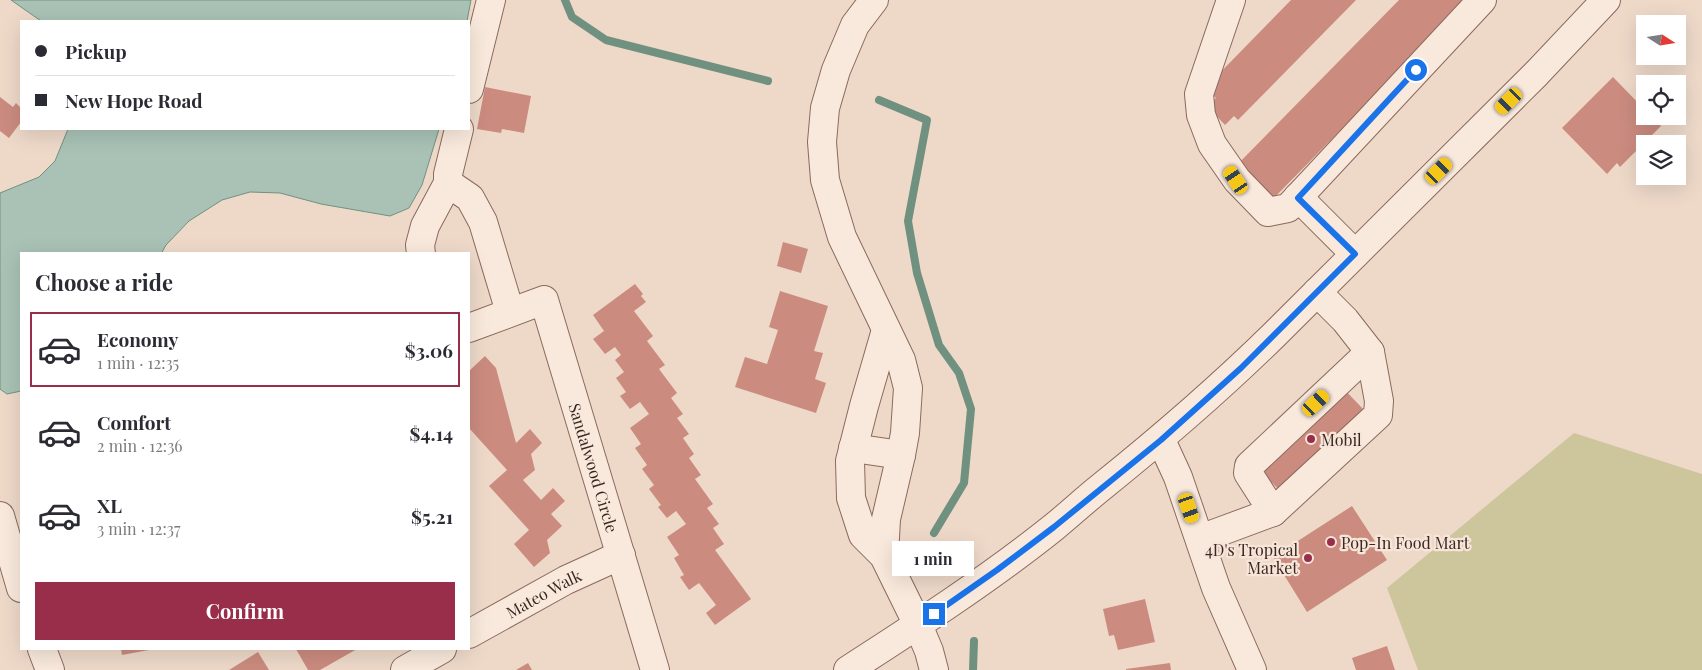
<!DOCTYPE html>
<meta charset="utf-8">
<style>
:root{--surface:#fff;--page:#f2f2f3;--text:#2b2b33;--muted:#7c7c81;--line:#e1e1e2;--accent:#982e4a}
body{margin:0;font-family:"Playfair Display",serif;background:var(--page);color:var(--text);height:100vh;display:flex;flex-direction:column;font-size:19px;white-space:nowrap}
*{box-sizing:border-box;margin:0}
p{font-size:16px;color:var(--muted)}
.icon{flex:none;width:28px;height:28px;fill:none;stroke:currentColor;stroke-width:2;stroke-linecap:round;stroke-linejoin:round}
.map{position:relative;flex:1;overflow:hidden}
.sheet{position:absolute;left:20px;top:252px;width:450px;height:398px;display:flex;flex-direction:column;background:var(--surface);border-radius:0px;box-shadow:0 5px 20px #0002}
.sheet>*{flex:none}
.guide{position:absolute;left:20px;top:20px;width:450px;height:110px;border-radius:0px;box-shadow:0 5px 20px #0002;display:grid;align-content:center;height:110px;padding:0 15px;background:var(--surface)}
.needle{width:32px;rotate:102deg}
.fabs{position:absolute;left:1636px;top:15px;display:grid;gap:10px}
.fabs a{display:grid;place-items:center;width:50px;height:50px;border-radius:0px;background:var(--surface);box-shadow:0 5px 20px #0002;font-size:25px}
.end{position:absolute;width:22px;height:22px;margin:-11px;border:6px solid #1a73e8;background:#fff;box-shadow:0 0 0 2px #fff}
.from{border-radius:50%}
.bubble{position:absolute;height:35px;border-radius:0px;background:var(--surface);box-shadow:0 5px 20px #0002;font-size:16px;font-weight:700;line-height:35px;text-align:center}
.car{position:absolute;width:15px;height:30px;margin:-15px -8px;border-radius:6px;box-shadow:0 0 4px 1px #0007;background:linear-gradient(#f5c518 24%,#345 0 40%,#f5c518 0 76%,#345 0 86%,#f5c518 0)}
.guide b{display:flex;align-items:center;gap:18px;height:48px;font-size:19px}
.guide b+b{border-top:1px solid var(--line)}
.guide i{width:12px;height:12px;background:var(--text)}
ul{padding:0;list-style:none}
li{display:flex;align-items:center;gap:15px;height:75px;margin:0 10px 8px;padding:0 5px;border:2px solid transparent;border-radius:0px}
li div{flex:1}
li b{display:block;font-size:19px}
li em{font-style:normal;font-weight:700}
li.active{border-color:var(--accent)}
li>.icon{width:45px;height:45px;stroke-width:1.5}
h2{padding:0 15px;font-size:22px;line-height:60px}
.button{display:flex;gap:10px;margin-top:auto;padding:10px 15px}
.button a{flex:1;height:58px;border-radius:0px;background:var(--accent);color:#fff;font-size:20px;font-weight:700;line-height:58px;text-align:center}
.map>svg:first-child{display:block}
.green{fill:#cdc69c}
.water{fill:#a9c2b5;stroke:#709180}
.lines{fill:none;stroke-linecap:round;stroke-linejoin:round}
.stream{stroke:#709180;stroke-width:8}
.building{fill:#cb8b7f}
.minor-casing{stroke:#8a6a5d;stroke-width:30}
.minor{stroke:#f9e9dc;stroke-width:28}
.route{stroke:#1a73e8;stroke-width:6}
.poi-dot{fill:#982e4a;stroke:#f6e5d8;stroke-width:2}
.labels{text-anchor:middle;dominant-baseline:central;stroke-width:4.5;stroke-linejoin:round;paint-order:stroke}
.poi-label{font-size:16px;fill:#3b2721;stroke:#f6e5d8;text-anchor:start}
.street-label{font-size:16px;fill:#3b2721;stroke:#f6e5d8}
</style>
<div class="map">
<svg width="1702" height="670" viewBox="0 0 1702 670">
<rect width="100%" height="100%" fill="#eed9c9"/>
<path class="green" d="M1574 433 1702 474V670H1418L1387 588Z"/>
<path class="water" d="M11 0H471L467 21H41Z
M68 129H439L422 185 409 208 390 216 321 204 280 193 250 192 222 200 189 221 166 245 161 254H21V391L7 394 0 389V193L39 177 55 161Z"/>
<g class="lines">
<path class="stream" d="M565 0 572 17 606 40 768 81
M879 100 927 120 908 221 917 273 939 345 959 373 971 409 964 483 934 533
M973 670 974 641"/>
</g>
<path class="building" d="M1291 0H1356L1238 120 1234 116 1225 125 1208 107 1216 98 1205 88Z
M1399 0H1468L1270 202 1235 167Z
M1613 77 1645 110V116H1652L1661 126 1620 167 1617 163 1607 174 1562 128Z
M485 87 531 96 524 133 502 129 501 133 477 129Z
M0 97 13 107 16 103 21 108V122L9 138 0 131Z
M783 242 808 249 801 273 777 266Z
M635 284 643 294 641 296 646 302 634 311 653 336 647 341 665 365 659 369 677 393 671 398 683 414 677 418 689 434 683 438 694 454 689 458 701 475 695 479 713 504 707 508 719 524 713 528 724 544 715 550 751 599 715 625 706 613 716 605 699 583 689 590 680 577 684 575 674 558 679 555 667 537 686 524 676 511 667 518 658 507 661 505 649 489 654 485 642 469 647 465 635 448 641 444 630 428 649 414 640 402 630 409 620 396 626 392 616 378 624 372 615 360 621 355 615 347 605 354 593 339 604 331 593 315Z
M780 291 828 306 814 351 823 353 815 379 826 383 816 413 735 387 745 357 767 364 778 330 769 327Z
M485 356 496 368 516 443 530 429 542 443 531 454 535 470 523 480 541 500 553 488 565 501 551 514 562 526 547 540 550 553 534 567 514 544 529 530 489 486 507 470 469 428V371Z
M1343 388 1363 409 1279 490 1259 469Z
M1352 506 1387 560 1307 612 1273 557Z
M1145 599 1155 642 1118 650 1114 635 1109 636 1103 609Z
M1387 646 1395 670H1356L1352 658Z
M121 649H149V650L122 655Z
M296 649H357L320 670H308Z
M258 652 269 670H229Z
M528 663 532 670H516Z
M1170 663 1171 670H1126V669Z"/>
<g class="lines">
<defs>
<g id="minor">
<path d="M874 0 855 25 836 70 825 108 822 142 825 180 842 237 901 360 908 388 905 433 901 455 886 519 884 556"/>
<path d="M1231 0 1199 94 1201 115 1212 144 1237 180 1268 212 1288 208 1482 0"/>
<path d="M469 89 491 0"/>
<path d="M448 183 470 198 483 222 510 312"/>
<path d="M1298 197 1355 254"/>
<path d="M421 254 420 245 425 226 448 183V174L459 129"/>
<path id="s1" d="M469 328 544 300 655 670"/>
<path d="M886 330 864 406 850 461 851 498 863 535 884 556 918 625 929 651 934 670"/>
<path d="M1161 440 1178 477 1216 588 1252 670"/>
<path d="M853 448 901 455"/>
<path d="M1273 512 1248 473 1249 466 1370 352"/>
<path d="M0 516 21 588"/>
<path d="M1200 539 1273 512 1378 415 1379 401 1370 352 1345 320 1317 292"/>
<path id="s2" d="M469 634 566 580 621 555"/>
<path d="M42 649 50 670"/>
<path d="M405 670 442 649"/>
<path d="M848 670C918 625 989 579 1054 527 1070 514 1085 500 1100 488 1161 439 1219 389 1274 335L1537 73 1606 0"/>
</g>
</defs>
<use href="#minor" class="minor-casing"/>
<use href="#minor" class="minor"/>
</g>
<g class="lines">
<path class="route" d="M934 614 997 570 1054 527 1161 440 1241 368 1355 254 1298 198 1416 70"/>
</g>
<g class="poi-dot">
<circle cx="1311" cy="439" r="5"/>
<circle cx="1331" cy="542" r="5"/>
<circle cx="1308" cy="558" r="5"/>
</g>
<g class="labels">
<g class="poi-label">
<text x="1321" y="439">Mobil</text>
<text x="1341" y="542">Pop-In Food Mart</text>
<text x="1298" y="549" text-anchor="end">4D's Tropical<tspan x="1298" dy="18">Market</tspan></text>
</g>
<g class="street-label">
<text stroke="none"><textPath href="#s1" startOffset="255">Sandalwood Circle</textPath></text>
<text stroke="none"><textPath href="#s2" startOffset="85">Mateo Walk</textPath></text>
</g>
</g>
</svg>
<div class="fabs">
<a><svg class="needle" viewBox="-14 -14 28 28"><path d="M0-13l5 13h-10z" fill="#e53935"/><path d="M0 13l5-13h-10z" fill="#7c7c81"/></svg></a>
<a><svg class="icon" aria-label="locate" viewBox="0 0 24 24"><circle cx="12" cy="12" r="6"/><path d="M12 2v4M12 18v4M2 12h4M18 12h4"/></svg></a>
<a><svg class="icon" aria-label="layers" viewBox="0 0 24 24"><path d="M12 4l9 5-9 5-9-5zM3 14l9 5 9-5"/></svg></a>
</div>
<i class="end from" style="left:1416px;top:70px"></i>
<i class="end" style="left:934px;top:614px"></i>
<div class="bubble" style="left:892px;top:541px;width:82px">1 min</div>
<i class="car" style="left:1509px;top:101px;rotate:225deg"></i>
<i class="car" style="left:1439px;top:171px;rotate:45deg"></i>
<i class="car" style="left:1236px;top:180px;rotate:326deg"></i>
<i class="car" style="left:1316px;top:403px;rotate:47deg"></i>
<i class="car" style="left:1189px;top:508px;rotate:161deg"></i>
<div class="guide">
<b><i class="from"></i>Pickup</b>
<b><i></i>New Hope Road</b>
</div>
<section class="sheet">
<h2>Choose a ride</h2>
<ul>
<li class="active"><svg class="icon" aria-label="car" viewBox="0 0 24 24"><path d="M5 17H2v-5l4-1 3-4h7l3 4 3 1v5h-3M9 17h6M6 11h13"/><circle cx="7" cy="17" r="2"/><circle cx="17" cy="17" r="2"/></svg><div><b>Economy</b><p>1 min · 12:35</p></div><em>$3.06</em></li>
<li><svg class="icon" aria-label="car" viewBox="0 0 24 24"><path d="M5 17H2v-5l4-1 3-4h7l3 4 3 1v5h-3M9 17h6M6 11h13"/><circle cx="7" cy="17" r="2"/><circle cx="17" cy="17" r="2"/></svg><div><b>Comfort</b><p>2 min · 12:36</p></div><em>$4.14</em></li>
<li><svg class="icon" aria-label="car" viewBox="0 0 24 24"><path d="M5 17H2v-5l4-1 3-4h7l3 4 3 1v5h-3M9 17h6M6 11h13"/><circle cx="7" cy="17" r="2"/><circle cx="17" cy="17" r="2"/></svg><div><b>XL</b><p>3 min · 12:37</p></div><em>$5.21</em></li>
</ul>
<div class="button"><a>Confirm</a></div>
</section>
</div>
